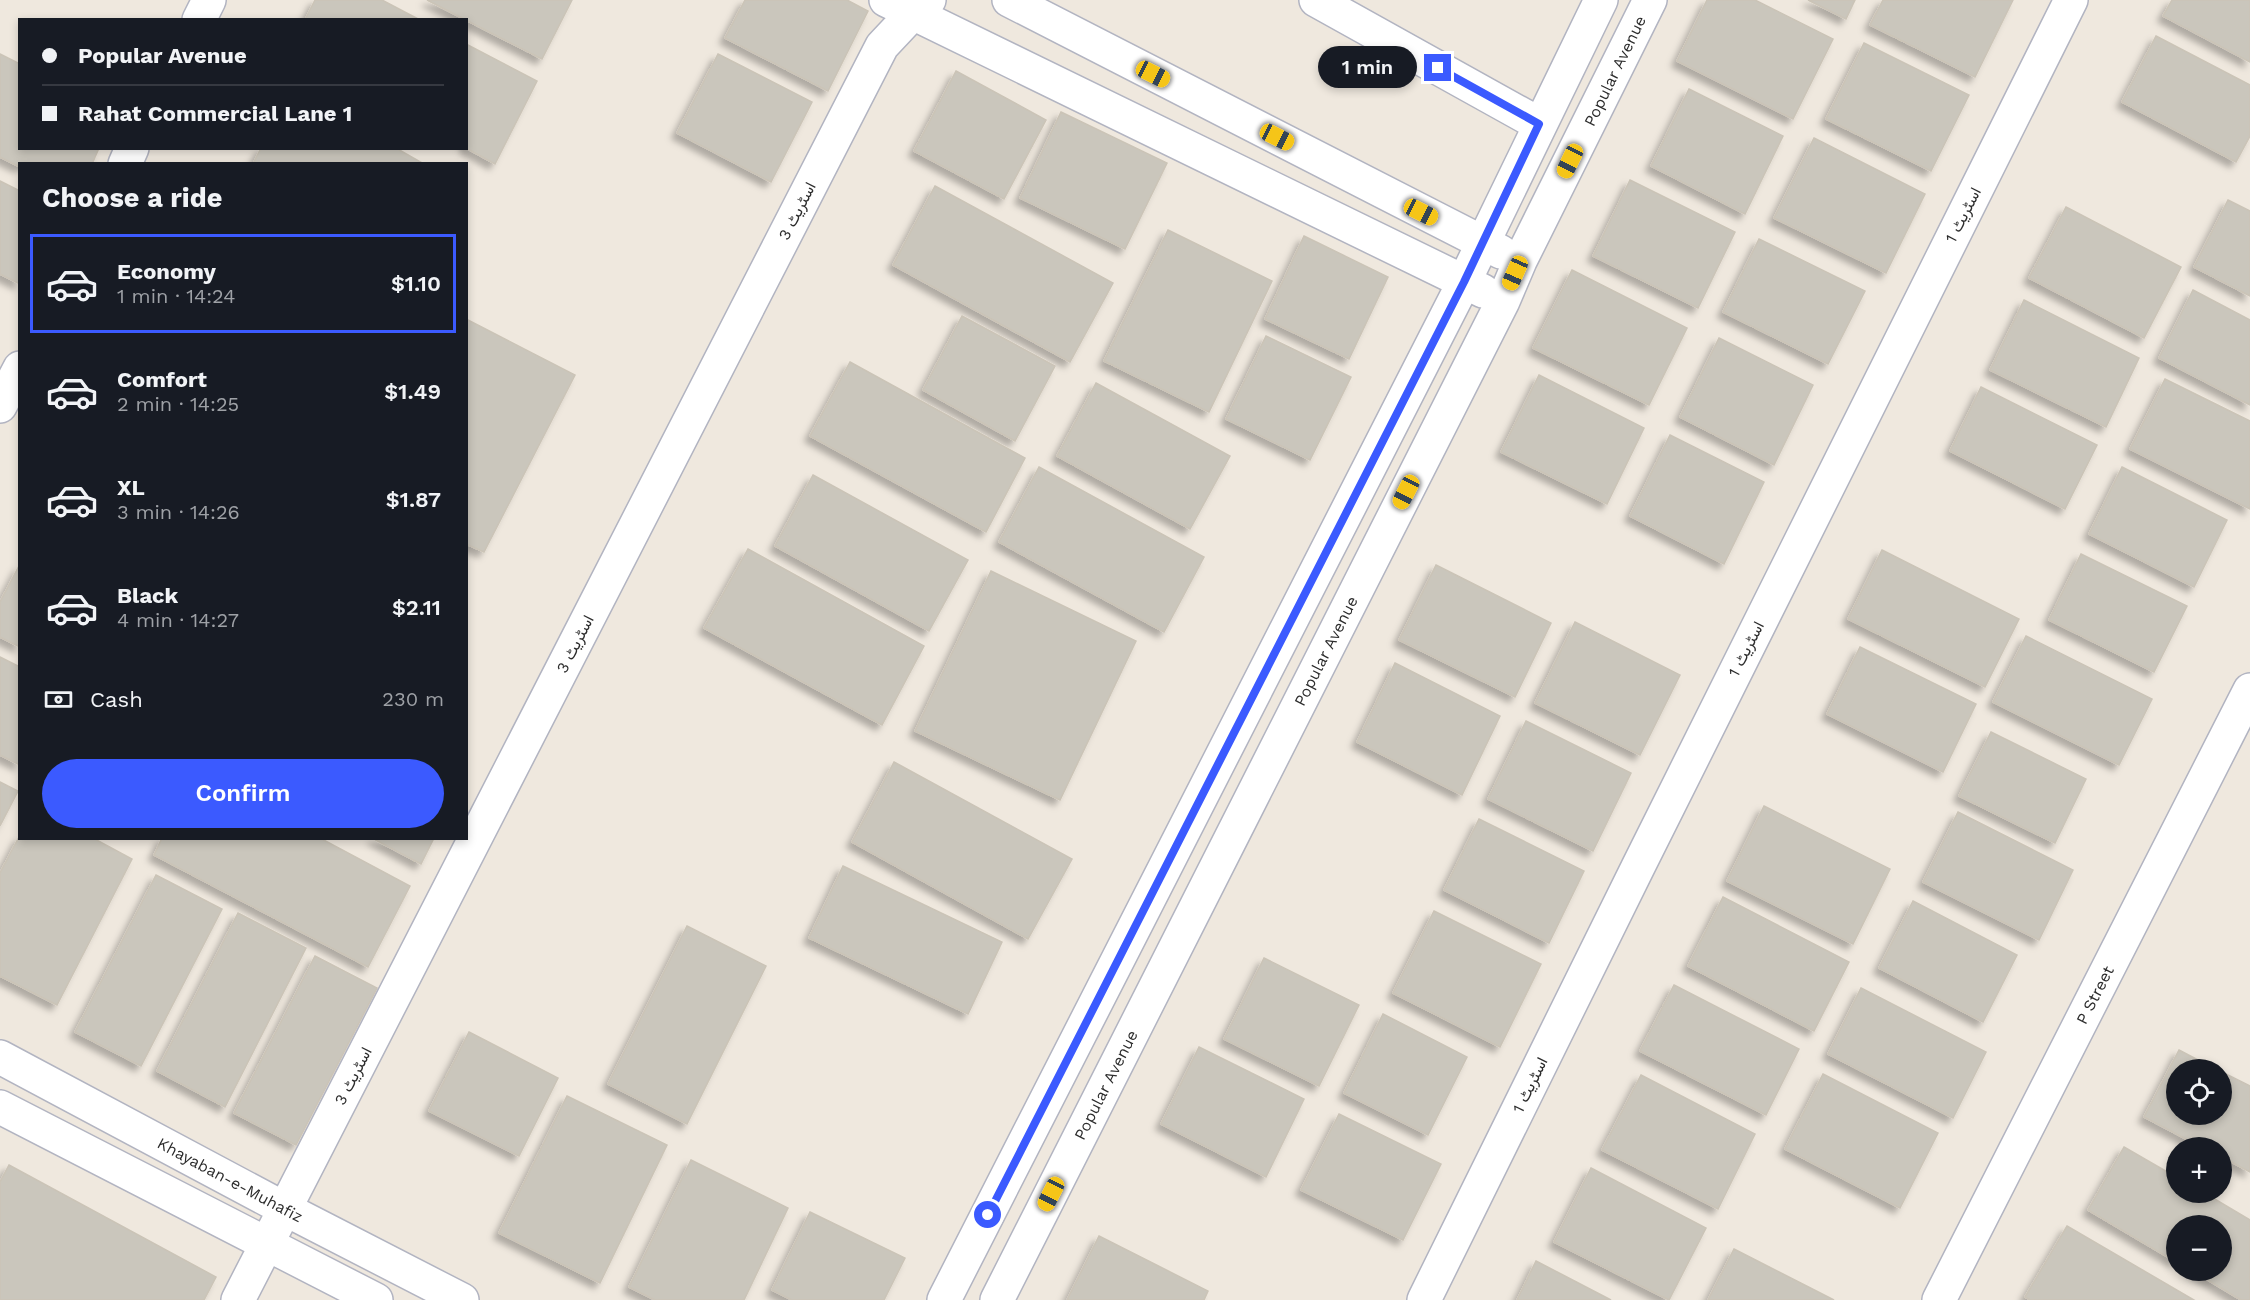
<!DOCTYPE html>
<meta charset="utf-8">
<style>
:root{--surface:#171b24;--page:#242831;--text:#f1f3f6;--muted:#9ea1a6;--line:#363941;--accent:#3b5aff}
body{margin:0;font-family:"Work Sans",Vazirmatn,sans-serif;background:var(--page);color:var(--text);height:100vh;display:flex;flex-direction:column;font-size:22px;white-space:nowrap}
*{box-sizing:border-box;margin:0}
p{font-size:20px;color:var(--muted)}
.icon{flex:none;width:33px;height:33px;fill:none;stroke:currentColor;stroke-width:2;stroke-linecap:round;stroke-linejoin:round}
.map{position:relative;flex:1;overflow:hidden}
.side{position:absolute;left:18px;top:162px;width:450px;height:678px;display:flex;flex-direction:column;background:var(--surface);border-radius:0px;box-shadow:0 3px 9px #0003}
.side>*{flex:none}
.guide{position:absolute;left:18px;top:18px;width:450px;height:132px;border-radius:0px;box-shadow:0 3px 9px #0003;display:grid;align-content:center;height:132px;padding:0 24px;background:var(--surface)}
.buttons{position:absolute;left:2166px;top:1059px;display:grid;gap:12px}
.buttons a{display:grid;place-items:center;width:66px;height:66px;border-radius:50%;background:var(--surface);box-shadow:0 3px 9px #0003;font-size:30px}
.end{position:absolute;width:27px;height:27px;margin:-14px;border:8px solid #3b5aff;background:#fff;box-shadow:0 0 0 3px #fff}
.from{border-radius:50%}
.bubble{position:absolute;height:42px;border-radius:21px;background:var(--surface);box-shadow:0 3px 9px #0003;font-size:20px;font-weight:600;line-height:42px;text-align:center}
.car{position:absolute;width:18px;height:36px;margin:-18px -9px;border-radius:8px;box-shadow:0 0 4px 2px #0007;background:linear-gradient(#f5c518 24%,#345 0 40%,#f5c518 0 76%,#345 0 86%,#f5c518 0)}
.guide b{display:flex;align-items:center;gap:21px;height:57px;font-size:22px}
.guide b+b{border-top:2px solid var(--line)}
.guide i{width:15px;height:15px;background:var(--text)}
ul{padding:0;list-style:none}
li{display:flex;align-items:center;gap:18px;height:99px;margin:0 12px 9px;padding:0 12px;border:3px solid transparent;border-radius:0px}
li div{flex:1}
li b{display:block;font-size:22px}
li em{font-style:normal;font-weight:600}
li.current{border-color:var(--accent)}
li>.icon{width:54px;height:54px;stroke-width:1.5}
h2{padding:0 24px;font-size:27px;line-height:72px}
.pay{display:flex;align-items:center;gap:15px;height:66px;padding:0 24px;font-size:22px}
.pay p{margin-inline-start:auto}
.cta{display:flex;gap:12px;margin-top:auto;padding:12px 24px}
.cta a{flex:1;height:69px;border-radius:36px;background:var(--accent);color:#fff;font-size:24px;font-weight:600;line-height:69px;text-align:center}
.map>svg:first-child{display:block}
.building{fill:#cac6bc;stroke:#cbc4b7;stroke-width:1.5;filter:url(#shadow)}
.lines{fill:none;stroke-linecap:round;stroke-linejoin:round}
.minor-casing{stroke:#b2b4c1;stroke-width:36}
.minor{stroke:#fff;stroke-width:33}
.route{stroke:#3b5aff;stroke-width:8}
.labels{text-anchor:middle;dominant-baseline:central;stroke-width:4.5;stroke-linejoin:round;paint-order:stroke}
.street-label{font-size:16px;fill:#2c2c2c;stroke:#fff}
</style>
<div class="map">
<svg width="2250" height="1300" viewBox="0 0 2250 1300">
<defs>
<filter id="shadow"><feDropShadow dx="-5.5" dy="5.5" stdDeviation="3" flood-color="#0004"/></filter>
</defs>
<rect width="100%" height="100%" fill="#efe8de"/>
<path class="building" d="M315 0H382L420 20H305Z
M427 0H572L542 59Z
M745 0H847L868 11 828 91 725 38Z
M1707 0H1755L1833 39 1793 119 1677 61Z
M1808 0H1855L1846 19Z
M1883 0H2013L1975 77 1870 25Z
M2172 0H2250V62L2163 16Z
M2156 36 2250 85V136L2236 162 2122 102Z
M1864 43 1969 95 1931 171 1826 119Z
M466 44 537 81 495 164 466 148Z
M0 54 20 64V148H99L92 164H20V167L0 157Z
M718 54 812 102 771 182 677 133Z
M956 71 1046 120 1004 199 914 151Z
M1689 89 1783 136 1745 214 1651 166Z
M1061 112 1167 163 1125 249 1020 198Z
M1814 138 1925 194 1886 273 1774 218Z
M261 148H396L424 164H253Z
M1630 180 1735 232 1698 308 1593 256Z
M0 181 20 191V284L0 274Z
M935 186 1113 283 1070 362 893 265Z
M2228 200 2250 211V296L2194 267Z
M2066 207 2181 267 2144 338 2029 278Z
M1168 230 1272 281 1209 412 1104 361Z
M1304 236 1388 277 1349 359 1265 319Z
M1759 239 1865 291 1828 364 1723 312Z
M1572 270 1687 328 1649 405 1533 348Z
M2193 290 2250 320V405L2159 358Z
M2024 300 2139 358 2106 427 1990 370Z
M962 316 1055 366 1015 441 923 390Z
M466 319 575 375 484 552 466 544Z
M1266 336 1351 377 1310 460 1226 419Z
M1719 338 1813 385 1774 465 1680 417Z
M850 362 1025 458 986 532 810 436Z
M1539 375 1644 428 1607 504 1501 452Z
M2165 379 2250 421V509L2130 449Z
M1096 383 1230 456 1190 529 1057 456Z
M1981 387 2097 445 2065 509 1950 451Z
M1670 435 1764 482 1724 564 1630 516Z
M1039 467 1204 557 1164 632 999 542Z
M2122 467 2227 520 2194 587 2089 534Z
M813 475 968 560 929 631 775 546Z
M748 549 924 646 882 725 704 628Z
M1882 550 2019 619 1985 687 1848 619Z
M2081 554 2187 606 2154 672 2049 620Z
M20 564V647L0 637V602Z
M1436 565 1551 623 1515 697 1399 640Z
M991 571 1136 641 1060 800 915 731Z
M1575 622 1680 675 1640 755 1535 703Z
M2026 636 2152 699 2119 765 1993 702Z
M1860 647 1976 704 1943 772 1827 714Z
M0 657 20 667V765L0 755Z
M1395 663 1500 716 1462 795 1357 742Z
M1526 721 1631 773 1593 851 1488 799Z
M1991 732 2086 779 2055 843 1959 796Z
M894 762 1072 859 1028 939 852 842Z
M0 782 18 791 0 826Z
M1764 806 1890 869 1853 944 1727 881Z
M1958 812 2073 870 2039 940 1923 882Z
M1479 819 1584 871 1549 943 1444 890Z
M20 835V838H93L132 859 57 1005 0 976V873Z
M162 838H320L410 886 368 967 154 855Z
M372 838H434L421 864Z
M843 866 1002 942 968 1014 809 938Z
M156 875 222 909 141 1066 75 1032Z
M1723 897 1849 962 1814 1031 1688 966Z
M1913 901 2017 955 1983 1022 1879 968Z
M1434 911 1541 964 1500 1047 1393 993Z
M238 913 306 948 225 1107 157 1071Z
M687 926 766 966 687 1124 608 1084Z
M315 956 377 988 296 1145 234 1113Z
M1264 958 1359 1005 1319 1086 1224 1039Z
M1674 985 1799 1049 1766 1115 1640 1051Z
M1861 988 1986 1052 1953 1118 1828 1054Z
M1383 1014 1467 1057 1428 1135 1344 1093Z
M469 1032 558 1078 519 1156 429 1111Z
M1199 1047 1304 1099 1266 1177 1161 1124Z
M2179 1050 2217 1070H2176V1114H2222V1072L2250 1086V1172L2222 1157V1148H2203L2144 1117Z
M1823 1074 1938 1133 1900 1208 1785 1149Z
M1641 1075 1755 1134 1718 1209 1602 1150Z
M567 1096 667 1145 600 1283 499 1233Z
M1339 1114 1441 1164 1403 1240 1301 1190Z
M2124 1147 2176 1177V1192H2203L2250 1220V1300H2241L2191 1270H2222V1226H2176V1262L2088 1210Z
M691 1160 788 1208 744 1300H655L629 1287Z
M9 1165 216 1277 204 1300H0V1182Z
M1591 1168 1706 1228 1669 1300 1554 1242Z
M810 1212 905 1258 884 1300H792L772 1290Z
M2067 1226 2194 1300H2030L2025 1297Z
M1099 1236 1208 1291 1204 1300H1067Z
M1734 1249 1834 1300H1708Z
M1536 1261 1611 1300H1517Z"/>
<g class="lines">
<defs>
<path id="minor" d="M886 0 1483 291
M1009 0 1501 252
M1316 0 1539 124
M199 20 209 0
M125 164 132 148
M0 406 20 368
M0 1057 285 1209 462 1300
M0 1107 376 1300
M238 1300 882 46 913 13 929 0
M944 1300 1464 282 1601 0
M997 1300 1503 301 1520 261 1650 0
M1424 1300 1638 867 2071 0
M1939 1300 2250 690"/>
</defs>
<use href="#minor" class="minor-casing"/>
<use href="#minor" class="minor"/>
</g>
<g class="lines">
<path class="route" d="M988 1215 1464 282 1539 124 1438 68"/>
</g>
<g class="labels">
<g class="street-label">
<text transform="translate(1615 71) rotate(-64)">Popular Avenue</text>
<text transform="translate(797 211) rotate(-63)">اسٹریٹ 3</text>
<text transform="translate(1963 215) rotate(-63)">اسٹریٹ 1</text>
<text transform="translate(575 644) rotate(-63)">اسٹریٹ 3</text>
<text transform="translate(1746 649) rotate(-63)">اسٹریٹ 1</text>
<text transform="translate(1326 651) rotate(-63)">Popular Avenue</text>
<text transform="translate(2095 995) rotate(-63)">P Street</text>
<text transform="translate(353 1076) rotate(-63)">اسٹریٹ 3</text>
<text transform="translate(1106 1085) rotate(-63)">Popular Avenue</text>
<text transform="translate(1530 1085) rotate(-64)">اسٹریٹ 1</text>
<text transform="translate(230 1180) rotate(28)">Khayaban-e-Muhafiz</text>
</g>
</g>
</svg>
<div class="buttons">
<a><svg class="icon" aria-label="locate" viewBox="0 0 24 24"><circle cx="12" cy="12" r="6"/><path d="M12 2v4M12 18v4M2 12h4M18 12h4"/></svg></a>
<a>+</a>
<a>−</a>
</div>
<i class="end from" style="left:988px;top:1215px"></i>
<i class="end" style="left:1438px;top:68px"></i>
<div class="bubble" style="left:1318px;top:46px;width:99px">1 min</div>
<i class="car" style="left:1153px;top:74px;rotate:117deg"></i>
<i class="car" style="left:1277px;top:137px;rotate:117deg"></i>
<i class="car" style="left:1570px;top:161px;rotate:206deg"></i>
<i class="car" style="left:1421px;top:212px;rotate:117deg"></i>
<i class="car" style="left:1515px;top:273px;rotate:204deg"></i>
<i class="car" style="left:1406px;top:492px;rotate:207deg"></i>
<i class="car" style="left:1051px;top:1194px;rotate:207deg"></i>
<div class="guide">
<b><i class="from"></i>Popular Avenue</b>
<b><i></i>Rahat Commercial Lane 1</b>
</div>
<section class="side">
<h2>Choose a ride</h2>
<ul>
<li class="current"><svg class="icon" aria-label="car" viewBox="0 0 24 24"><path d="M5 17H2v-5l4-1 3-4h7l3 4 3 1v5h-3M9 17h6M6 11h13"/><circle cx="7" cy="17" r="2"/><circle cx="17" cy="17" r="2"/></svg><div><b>Economy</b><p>1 min · 14:24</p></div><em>$1.10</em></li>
<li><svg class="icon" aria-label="car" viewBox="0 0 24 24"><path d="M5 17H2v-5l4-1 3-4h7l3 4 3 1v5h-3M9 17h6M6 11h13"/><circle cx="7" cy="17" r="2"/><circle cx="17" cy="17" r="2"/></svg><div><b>Comfort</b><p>2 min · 14:25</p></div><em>$1.49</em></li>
<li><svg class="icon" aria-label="car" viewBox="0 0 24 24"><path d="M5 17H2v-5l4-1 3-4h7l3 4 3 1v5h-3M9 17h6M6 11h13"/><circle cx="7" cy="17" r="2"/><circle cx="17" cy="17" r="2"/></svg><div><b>XL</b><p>3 min · 14:26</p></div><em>$1.87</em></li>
<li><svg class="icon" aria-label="car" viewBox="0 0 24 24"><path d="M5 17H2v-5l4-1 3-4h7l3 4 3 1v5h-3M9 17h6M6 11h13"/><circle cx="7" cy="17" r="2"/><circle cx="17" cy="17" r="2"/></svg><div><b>Black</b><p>4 min · 14:27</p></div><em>$2.11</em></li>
</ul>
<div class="pay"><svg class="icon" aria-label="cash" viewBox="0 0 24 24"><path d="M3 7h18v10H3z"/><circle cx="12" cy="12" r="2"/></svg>Cash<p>230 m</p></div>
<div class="cta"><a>Confirm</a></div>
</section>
</div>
